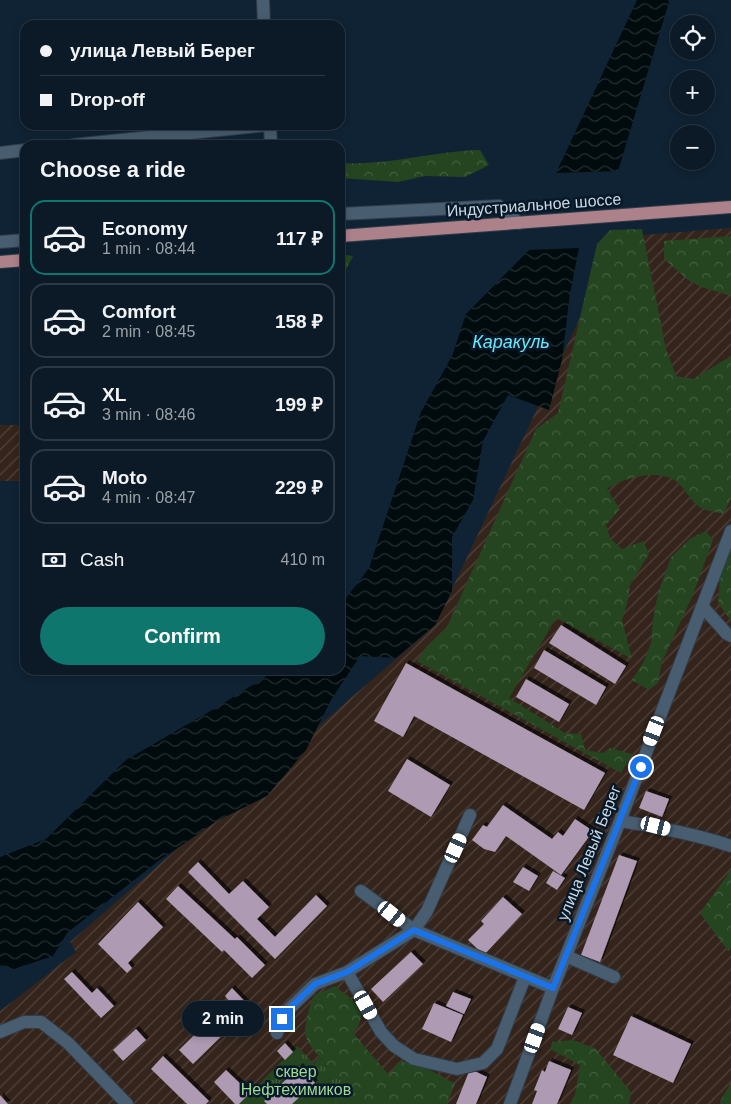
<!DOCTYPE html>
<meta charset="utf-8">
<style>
:root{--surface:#0c1a27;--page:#15232f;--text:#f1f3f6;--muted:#9aa1a7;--line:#2c3844;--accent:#0f766e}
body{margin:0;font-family:Arial,sans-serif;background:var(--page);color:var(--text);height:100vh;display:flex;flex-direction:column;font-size:19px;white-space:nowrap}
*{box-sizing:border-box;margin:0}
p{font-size:16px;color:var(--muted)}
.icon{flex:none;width:28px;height:28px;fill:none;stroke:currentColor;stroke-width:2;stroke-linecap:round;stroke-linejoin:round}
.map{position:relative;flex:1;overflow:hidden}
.sheet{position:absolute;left:20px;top:140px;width:325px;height:535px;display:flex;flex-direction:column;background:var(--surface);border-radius:15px;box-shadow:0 2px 8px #0003,0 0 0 1px var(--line)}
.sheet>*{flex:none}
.top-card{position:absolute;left:20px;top:20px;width:325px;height:110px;border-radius:15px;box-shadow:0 2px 8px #0003,0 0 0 1px var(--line);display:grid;align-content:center;height:110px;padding:0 20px;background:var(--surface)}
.buttons{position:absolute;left:670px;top:15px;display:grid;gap:10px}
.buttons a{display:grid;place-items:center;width:45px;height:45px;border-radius:50%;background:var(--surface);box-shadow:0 2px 8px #0003,0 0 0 1px var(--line);font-size:25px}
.end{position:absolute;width:22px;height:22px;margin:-11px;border:6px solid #1a73e8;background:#fff;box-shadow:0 0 0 2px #fff}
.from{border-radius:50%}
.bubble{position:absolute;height:35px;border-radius:18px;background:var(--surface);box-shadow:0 2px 8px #0003,0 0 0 1px var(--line);font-size:16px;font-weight:700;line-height:35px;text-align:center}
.car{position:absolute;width:15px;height:30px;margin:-15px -8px;border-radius:6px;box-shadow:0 0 4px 1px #0007;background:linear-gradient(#fff 24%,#345 0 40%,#fff 0 76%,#345 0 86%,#fff 0)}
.top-card b{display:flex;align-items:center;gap:18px;height:48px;font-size:19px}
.top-card b+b{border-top:1px solid var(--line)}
.top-card i{width:12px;height:12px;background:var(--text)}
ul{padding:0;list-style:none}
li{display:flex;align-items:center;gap:15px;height:75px;margin:0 10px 8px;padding:0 10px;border:2px solid var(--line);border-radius:15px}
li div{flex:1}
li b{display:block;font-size:19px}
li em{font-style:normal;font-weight:700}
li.selected{border-color:var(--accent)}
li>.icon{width:45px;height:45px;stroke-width:1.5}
h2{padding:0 20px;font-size:22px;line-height:60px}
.pay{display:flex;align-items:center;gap:12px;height:55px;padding:0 20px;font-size:19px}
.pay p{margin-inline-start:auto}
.cta{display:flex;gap:10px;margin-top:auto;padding:10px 20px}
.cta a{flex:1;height:58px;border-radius:30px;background:var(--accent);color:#fff;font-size:20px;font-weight:700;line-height:58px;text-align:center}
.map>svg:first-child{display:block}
.industrial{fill:url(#industrial-furrows)}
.forest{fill:url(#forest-crowns)}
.park{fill:url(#park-tufts)}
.water{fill:url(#water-waves)}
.building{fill:#ae9bb3;filter:url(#shadow)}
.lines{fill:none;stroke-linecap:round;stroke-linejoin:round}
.minor-casing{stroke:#313d4b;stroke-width:14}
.major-casing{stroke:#313d4b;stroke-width:14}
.minor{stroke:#485d70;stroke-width:12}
.major{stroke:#ad8189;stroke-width:12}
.route{stroke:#1a73e8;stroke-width:6}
.labels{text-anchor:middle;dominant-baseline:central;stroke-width:5;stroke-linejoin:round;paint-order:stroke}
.street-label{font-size:16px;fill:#ccd8e3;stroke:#071929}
.park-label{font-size:16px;fill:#9dd893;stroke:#071929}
.water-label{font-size:18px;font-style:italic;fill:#6be6f7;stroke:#071929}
</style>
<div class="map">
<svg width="731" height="1104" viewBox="0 0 731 1104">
<defs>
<pattern id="industrial-furrows" width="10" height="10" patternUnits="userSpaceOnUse" patternTransform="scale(1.25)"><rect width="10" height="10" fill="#34241b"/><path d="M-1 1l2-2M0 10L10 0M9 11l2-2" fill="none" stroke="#50433c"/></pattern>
<pattern id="forest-crowns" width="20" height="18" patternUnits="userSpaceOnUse" patternTransform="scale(1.25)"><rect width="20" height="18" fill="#24451f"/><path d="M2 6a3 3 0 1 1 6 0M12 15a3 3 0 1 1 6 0" fill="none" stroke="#435f3f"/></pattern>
<pattern id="park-tufts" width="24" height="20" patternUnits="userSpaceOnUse" patternTransform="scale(1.25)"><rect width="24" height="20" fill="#24451f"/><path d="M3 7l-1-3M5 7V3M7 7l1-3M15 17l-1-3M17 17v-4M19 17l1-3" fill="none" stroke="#435f3f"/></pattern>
<pattern id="water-waves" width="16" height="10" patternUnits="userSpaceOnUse" patternTransform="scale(1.25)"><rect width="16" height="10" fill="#000b0e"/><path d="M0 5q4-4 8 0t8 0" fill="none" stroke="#242e31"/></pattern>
<filter id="shadow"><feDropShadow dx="3" dy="-3" stdDeviation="0" flood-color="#0009"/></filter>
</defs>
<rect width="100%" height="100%" fill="#102334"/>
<path class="industrial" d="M731 228V1104H0V1011L76 952 70 942 435 625 618 237Z
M0 425H25V481H0Z"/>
<path class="forest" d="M480 150 489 165 465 177 425 176 398 182 340 178V163C387 166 433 151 480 150Z
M642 229 666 349 676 376 693 379 731 356V498L724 514C717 512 704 511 698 506 690 500 685 488 677 482 660 468 623 477 607 489L620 509 606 525 610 538 622 549 643 541 649 554 630 585 628 600 622 620 632 659 556 618 509 698 565 733 581 734 585 750 603 753 610 748 632 754 621 773 417 661 425 648 447 627 536 429 558 413 597 244 610 230Z
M731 236V296L701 287 688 280 664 259V241Z
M340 254 353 256 340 281Z
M706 531 713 540 692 597 662 662 658 683 649 690 632 680 643 663 651 643 653 619 658 593 671 557 691 538Z
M731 532V621L718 603 722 554Z
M731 870V947L728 951 700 913Z
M335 986 352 999 362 1015 358 1027 353 1033 389 1075 398 1062C415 1060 440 1075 455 1084L447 1104H366C353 1091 310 1052 306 1037 303 1026 310 1005 314 995Z
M572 1040 595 1048 631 1092 629 1104H570L575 1094 580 1065 550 1049 552 1042Z
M731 1083V1104H721L720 1101Z"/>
<path class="park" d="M297 1046 314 1064 319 1057 366 1104H239Z"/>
<path class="water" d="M637 0H668L669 2 618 171 556 173Z
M579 248 570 293 562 360 549 410 508 395 483 441 473 500 452 537V591L435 625 396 658 360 656 331 700 306 750 267 796 217 821 157 862 67 933 53 956 14 969 0 965V857L46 839 126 760 219 706 276 670H340V606L369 568 421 412 452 356 466 314 529 250Z"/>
<path class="building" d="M561 625 626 666 615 684 549 643Z
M544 650 606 687 596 705 534 668Z
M406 663 605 773 584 810 414 716 403 737 374 721Z
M526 679 569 704 559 722 516 697Z
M407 759 450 785 431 817 388 791Z
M646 791 669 799 662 817 639 808Z
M503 805 552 839 558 832 563 836 575 819 593 831 561 875 506 836 495 852 484 849 472 840 483 825 487 827Z
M619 855 637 861 600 962 581 955Z
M198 862 229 894 243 881 269 907 257 919 275 937 316 895 327 906 275 959 188 872Z
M523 867 538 876 529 891 513 882Z
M553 871 565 878 557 890 546 883Z
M178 886 235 939 237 937 265 965 252 978 224 950 222 952 166 899Z
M503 897 522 914 484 955 468 940 484 924 481 921Z
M138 902 163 927 128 963 132 968 127 973 98 944Z
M411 952 423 964 383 1002 371 989Z
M72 972 92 993 97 988 114 1006 101 1018 64 979Z
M232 988 254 1011 246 1019 241 1017 193 1064 179 1050 229 1001 225 996Z
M453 992 471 999 464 1014 446 1006Z
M434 1003 463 1015 451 1042 422 1029Z
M568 1007 582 1013 572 1035 558 1029Z
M631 1016 691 1044 673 1083 613 1055Z
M136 1029 146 1040 123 1061 113 1050Z
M285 1043 293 1052 285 1060 277 1051Z
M163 1056 209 1101 206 1104H187L151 1069Z
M549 1061 571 1070 557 1104H532L537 1091 534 1090 542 1070 545 1072Z
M300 1066 315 1083 292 1104H267L264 1101Z
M470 1069 487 1077 476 1104H456Z
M226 1070 250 1093 239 1104H235L214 1082Z
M0 1095 8 1104H0Z"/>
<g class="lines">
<defs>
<path id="minor" d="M263 0 264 25
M270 125 271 145
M73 145 267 125
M0 153 25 150
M340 214 499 206 519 223
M0 242 25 240
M702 606 727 634 731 636
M620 821C658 827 695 834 731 846
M361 891 414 930 553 988
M566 956 614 977
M347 972 381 1032 394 1046 414 1059 457 1069 483 1063 497 1049 525 977
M0 1032 24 1022H41L68 1043 127 1104
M277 1033 282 1019 289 1009 315 984 347 972 414 930 427 911 470 815
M510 1104 553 988 620 821 731 531"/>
<path id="major" d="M340 236 731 207
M0 262 25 260"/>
</defs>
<use href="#minor" class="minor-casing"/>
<use href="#major" class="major-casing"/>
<use href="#minor" class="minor"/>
<use href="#major" class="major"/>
</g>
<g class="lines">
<path class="route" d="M282 1019 289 1009 315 984 347 972 414 930 553 988 641 767"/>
</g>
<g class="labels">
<g class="street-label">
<text transform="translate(534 205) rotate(-4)">Индустриальное шоссе</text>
<text transform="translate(589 853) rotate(-68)">улица Левый Берег</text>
</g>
<g class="park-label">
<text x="296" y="1071">сквер<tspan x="296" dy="18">Нефтехимиков</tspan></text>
</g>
<g class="water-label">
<text x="511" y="342">Каракуль</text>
</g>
</g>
</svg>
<div class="buttons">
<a><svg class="icon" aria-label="locate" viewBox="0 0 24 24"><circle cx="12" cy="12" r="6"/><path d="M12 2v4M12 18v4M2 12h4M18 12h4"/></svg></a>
<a>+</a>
<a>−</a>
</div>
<i class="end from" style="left:641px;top:767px"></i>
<i class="end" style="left:282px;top:1019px"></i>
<div class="bubble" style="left:182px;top:1001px;width:82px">2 min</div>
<i class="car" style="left:654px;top:731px;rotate:201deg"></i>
<i class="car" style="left:656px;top:826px;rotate:104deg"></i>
<i class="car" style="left:456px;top:848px;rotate:24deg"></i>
<i class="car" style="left:392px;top:914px;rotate:129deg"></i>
<i class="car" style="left:366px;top:1005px;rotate:151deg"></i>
<i class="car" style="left:535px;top:1038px;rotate:20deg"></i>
<div class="top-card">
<b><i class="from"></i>улица Левый Берег</b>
<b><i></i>Drop-off</b>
</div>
<section class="sheet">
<h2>Choose a ride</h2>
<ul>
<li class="selected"><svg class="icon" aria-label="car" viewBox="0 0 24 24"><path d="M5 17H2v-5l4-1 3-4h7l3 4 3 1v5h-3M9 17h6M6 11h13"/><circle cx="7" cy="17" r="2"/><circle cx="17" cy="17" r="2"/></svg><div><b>Economy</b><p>1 min · 08:44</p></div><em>117 ₽</em></li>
<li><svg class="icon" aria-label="car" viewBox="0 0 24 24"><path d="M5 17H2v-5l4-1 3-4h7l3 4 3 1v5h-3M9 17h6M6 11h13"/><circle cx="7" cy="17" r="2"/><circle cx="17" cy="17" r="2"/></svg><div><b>Comfort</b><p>2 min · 08:45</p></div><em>158 ₽</em></li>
<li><svg class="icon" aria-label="car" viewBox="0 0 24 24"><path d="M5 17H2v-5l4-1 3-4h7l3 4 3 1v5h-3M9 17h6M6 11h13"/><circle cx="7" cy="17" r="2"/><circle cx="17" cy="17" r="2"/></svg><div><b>XL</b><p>3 min · 08:46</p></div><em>199 ₽</em></li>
<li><svg class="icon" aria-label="car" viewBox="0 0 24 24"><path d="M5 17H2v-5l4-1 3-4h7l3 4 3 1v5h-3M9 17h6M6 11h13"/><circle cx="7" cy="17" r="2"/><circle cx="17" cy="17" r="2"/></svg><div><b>Moto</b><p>4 min · 08:47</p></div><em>229 ₽</em></li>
</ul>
<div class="pay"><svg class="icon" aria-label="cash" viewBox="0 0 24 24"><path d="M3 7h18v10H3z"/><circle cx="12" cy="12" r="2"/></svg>Cash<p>410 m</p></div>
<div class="cta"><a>Confirm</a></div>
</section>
</div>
